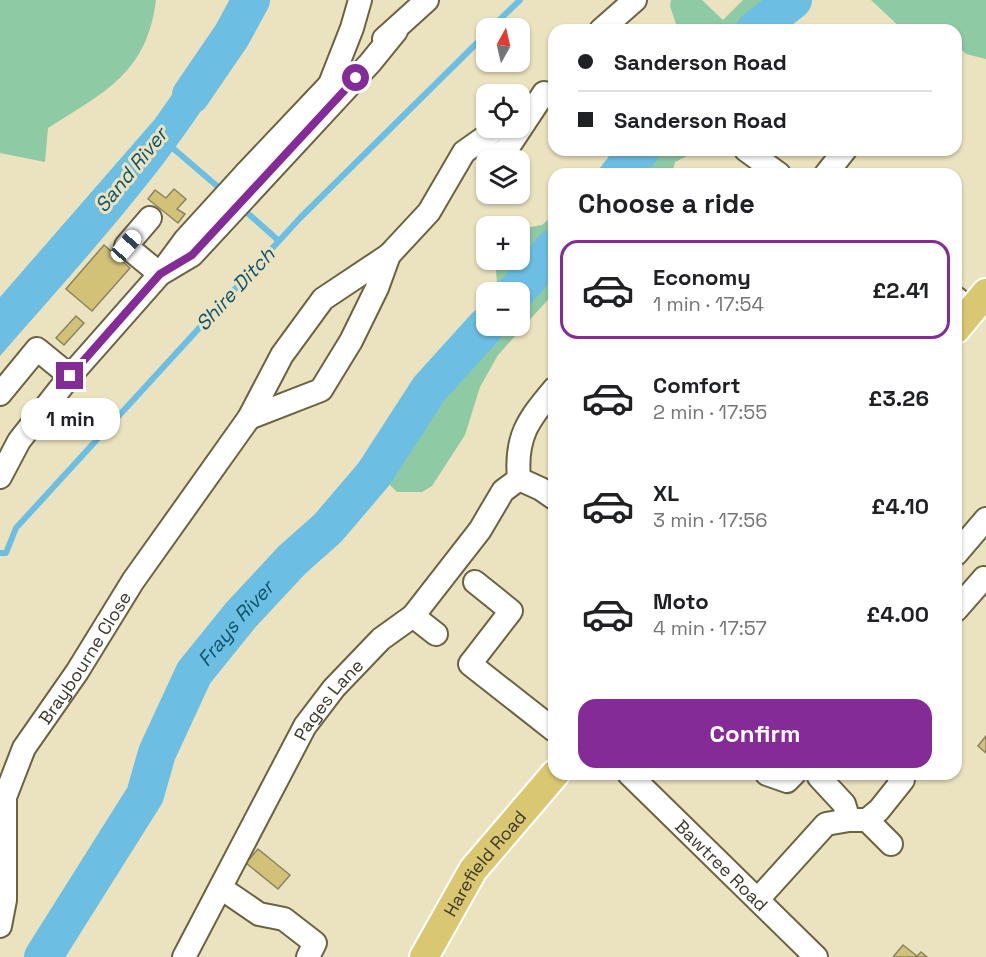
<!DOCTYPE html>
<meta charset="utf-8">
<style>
:root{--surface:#fff;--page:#f2f2f2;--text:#202124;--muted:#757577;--line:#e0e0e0;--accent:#842b97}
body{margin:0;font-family:"Space Grotesk",sans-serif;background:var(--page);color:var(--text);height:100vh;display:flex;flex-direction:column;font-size:22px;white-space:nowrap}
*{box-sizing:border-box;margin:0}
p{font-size:20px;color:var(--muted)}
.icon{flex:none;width:33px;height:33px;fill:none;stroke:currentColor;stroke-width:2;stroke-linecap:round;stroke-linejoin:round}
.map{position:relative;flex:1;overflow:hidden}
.sheet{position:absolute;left:548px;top:168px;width:414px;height:612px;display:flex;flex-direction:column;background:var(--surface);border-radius:18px;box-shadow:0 2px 4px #0004}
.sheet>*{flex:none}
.banner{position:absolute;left:548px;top:24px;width:414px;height:132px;border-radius:18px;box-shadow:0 2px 4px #0004;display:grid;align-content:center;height:132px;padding:0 30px;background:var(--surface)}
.needle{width:39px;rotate:8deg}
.tools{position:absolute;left:476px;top:18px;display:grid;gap:12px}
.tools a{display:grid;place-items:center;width:54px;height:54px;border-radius:12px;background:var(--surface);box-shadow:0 2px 4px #0004;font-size:30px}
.end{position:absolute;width:27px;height:27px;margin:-14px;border:8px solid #842b97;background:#fff;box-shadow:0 0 0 3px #fff}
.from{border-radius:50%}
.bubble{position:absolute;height:42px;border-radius:18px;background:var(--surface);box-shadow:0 2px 4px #0004;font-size:20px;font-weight:800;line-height:42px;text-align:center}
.car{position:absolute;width:18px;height:36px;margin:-18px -9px;border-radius:8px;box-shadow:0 0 4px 2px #0007;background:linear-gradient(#fff 24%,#345 0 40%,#fff 0 76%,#345 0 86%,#fff 0)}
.banner b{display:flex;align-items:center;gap:21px;height:57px;font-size:22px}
.banner b+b{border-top:2px solid var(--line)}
.banner i{width:15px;height:15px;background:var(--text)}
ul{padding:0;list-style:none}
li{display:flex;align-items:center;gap:18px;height:99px;margin:0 12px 9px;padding:0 18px;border:3px solid transparent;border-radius:18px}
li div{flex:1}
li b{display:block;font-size:22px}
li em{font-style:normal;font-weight:800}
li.current{border-color:var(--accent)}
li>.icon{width:54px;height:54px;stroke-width:1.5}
h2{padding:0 30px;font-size:27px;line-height:72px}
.cta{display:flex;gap:12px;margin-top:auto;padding:12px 30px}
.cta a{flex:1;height:69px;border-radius:18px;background:var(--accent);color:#fff;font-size:24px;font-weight:800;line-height:69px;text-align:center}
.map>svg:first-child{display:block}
.green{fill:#8ecaa4}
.water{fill:#6cbfe3}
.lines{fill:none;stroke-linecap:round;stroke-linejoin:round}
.stream{stroke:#6cbfe3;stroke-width:6}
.river{stroke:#6cbfe3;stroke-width:38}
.building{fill:#d2c278;stroke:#8a8362;stroke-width:1.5}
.minor-casing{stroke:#6a6343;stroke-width:26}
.major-casing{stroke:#fff;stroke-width:32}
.minor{stroke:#fff;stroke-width:22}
.major{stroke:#dac772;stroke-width:28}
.route{stroke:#842b97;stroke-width:8}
.labels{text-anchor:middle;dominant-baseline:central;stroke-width:6;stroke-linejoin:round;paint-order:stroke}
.street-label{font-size:18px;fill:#3b382a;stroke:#ebe3c0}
.water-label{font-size:20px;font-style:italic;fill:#0e536b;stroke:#ebe3c0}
</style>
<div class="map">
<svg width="986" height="957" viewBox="0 0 986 957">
<rect width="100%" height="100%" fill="#ebe3c0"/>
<path class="green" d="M0 0H156C147 73 105 92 48 128L45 162 0 153Z
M671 0H702L723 20 743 0H797L788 5 765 30H678L670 6Z
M871 0H986V59L966 54 956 44V30H903Z
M609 150H699L675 162 672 174H594L608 159Z
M553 215V294L498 355 480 387 465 435 432 486 422 492H397L389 484 383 450 395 429 431 397 486 309V326H519V292H493L497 282 495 260H519V229L542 225Z"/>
<path class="water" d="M206 46 234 58C171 168 82 261 0 356V297L155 119Z"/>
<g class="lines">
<path class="stream" d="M491 28 520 0
M168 144 224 192
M243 209 279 241
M0 553H6L16 528 300 218 486 34"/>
<g class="river">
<path d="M755 30 793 0"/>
<path d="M191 95 232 35 251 0"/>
<path d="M619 174 641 150"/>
<path d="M516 292 554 248"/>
<path id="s1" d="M43 957 145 795 157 753 194 673 240 616 292 560 328 528 374 474 429 389 486 326"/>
</g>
</g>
<path class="building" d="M174 189 186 199 177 209 185 214 178 223 148 199 155 190 166 198Z
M104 245 130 268 92 311 66 289Z
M76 316 84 323 64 345 56 338Z
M986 736V753L978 746Z
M258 849 290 875 278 889 246 863Z
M903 945 917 956 921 952 927 957H893Z"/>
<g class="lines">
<defs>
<g id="minor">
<path d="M601 30 635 0"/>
<path d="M384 39 427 0"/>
<path d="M330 84 352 28 360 0"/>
<path d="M746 150 779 174"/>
<path d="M489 160 507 149 544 93"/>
<path d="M826 174 845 150"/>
<path d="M150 218 126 246 160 274 185 240 247 172 335 79"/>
<path d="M956 298 971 311"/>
<path d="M0 394 37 349 70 376"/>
<path d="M249 418 321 390 351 341 377 288 389 255"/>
<path d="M0 477 19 441 70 376 160 274 192 255 370 63 396 31"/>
<path d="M519 479C515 437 528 420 554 389"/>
<path d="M519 479 541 489 554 498"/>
<path d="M956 554 986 519"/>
<path d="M475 582 511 611 470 664 554 730"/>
<path d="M956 610 984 578"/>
<path d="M413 616 436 634"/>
<path id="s2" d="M629 774 816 957"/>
<path d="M767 774 787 781 794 774"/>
<path d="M819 777 844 804 849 820"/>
<path d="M867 820 879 810 903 780 897 774"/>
<path d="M221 888 259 914 284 919 315 943 308 957"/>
<path d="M759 898 826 824 849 820H867L891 844"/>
<path id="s3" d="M0 926 5 900V797L24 748 77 672 133 581 249 418 282 355 323 299 389 255 429 212 464 152 498 128"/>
<path id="s4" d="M184 957 305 726 334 688 381 639 413 616 480 530 503 491 519 479"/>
</g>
<g id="major">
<path d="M956 329 986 293"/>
<path id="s5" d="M424 957 473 870 555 774"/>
</g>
</defs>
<use href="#minor" class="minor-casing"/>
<use href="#major" class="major-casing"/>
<use href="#minor" class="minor"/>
<use href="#major" class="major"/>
</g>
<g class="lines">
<path class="route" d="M70 376 160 274 192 255 356 78"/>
</g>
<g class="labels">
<g class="street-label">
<text stroke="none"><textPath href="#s3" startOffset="291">Braybourne Close</textPath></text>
<text stroke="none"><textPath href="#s4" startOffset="296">Pages Lane</textPath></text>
<text stroke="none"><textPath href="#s5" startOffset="112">Harefield Road</textPath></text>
<text stroke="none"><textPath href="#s2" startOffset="130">Bawtree Road</textPath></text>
</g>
<g class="water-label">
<text transform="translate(131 170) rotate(-51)">Sand River</text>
<text transform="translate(235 289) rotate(-47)">Shire Ditch</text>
<text stroke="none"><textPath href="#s1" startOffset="388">Frays River</textPath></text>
</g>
</g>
</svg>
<div class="tools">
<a><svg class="needle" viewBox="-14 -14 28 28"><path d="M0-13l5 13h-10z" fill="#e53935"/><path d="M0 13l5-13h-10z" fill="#757577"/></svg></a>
<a><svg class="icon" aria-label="locate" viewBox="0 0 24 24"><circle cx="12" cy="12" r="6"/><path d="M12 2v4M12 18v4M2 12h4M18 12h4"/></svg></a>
<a><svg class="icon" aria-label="layers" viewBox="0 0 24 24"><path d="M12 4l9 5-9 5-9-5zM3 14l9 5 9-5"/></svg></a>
<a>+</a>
<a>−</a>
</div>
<i class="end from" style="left:356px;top:78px"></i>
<i class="end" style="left:70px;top:376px"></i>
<div class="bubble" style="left:21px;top:398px;width:99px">1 min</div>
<i class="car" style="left:126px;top:246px;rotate:41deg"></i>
<div class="banner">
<b><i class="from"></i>Sanderson Road</b>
<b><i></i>Sanderson Road</b>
</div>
<section class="sheet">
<h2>Choose a ride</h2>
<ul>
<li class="current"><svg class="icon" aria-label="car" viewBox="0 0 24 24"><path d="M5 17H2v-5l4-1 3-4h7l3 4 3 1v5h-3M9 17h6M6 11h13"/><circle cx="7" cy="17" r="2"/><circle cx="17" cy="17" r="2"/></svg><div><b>Economy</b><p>1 min · 17:54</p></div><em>£2.41</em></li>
<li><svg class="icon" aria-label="car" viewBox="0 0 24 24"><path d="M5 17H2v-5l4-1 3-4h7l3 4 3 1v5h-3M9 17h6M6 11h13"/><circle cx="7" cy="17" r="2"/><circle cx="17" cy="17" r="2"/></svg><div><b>Comfort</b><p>2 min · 17:55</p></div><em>£3.26</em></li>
<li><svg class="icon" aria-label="car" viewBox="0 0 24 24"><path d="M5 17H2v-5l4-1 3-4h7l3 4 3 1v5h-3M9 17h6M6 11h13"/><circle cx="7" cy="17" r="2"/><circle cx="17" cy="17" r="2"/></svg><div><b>XL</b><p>3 min · 17:56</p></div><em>£4.10</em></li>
<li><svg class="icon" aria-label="car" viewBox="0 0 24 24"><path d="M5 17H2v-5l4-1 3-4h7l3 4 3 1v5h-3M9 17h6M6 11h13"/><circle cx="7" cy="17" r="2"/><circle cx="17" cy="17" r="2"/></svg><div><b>Moto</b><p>4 min · 17:57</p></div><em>£4.00</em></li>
</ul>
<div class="cta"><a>Confirm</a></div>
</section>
</div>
